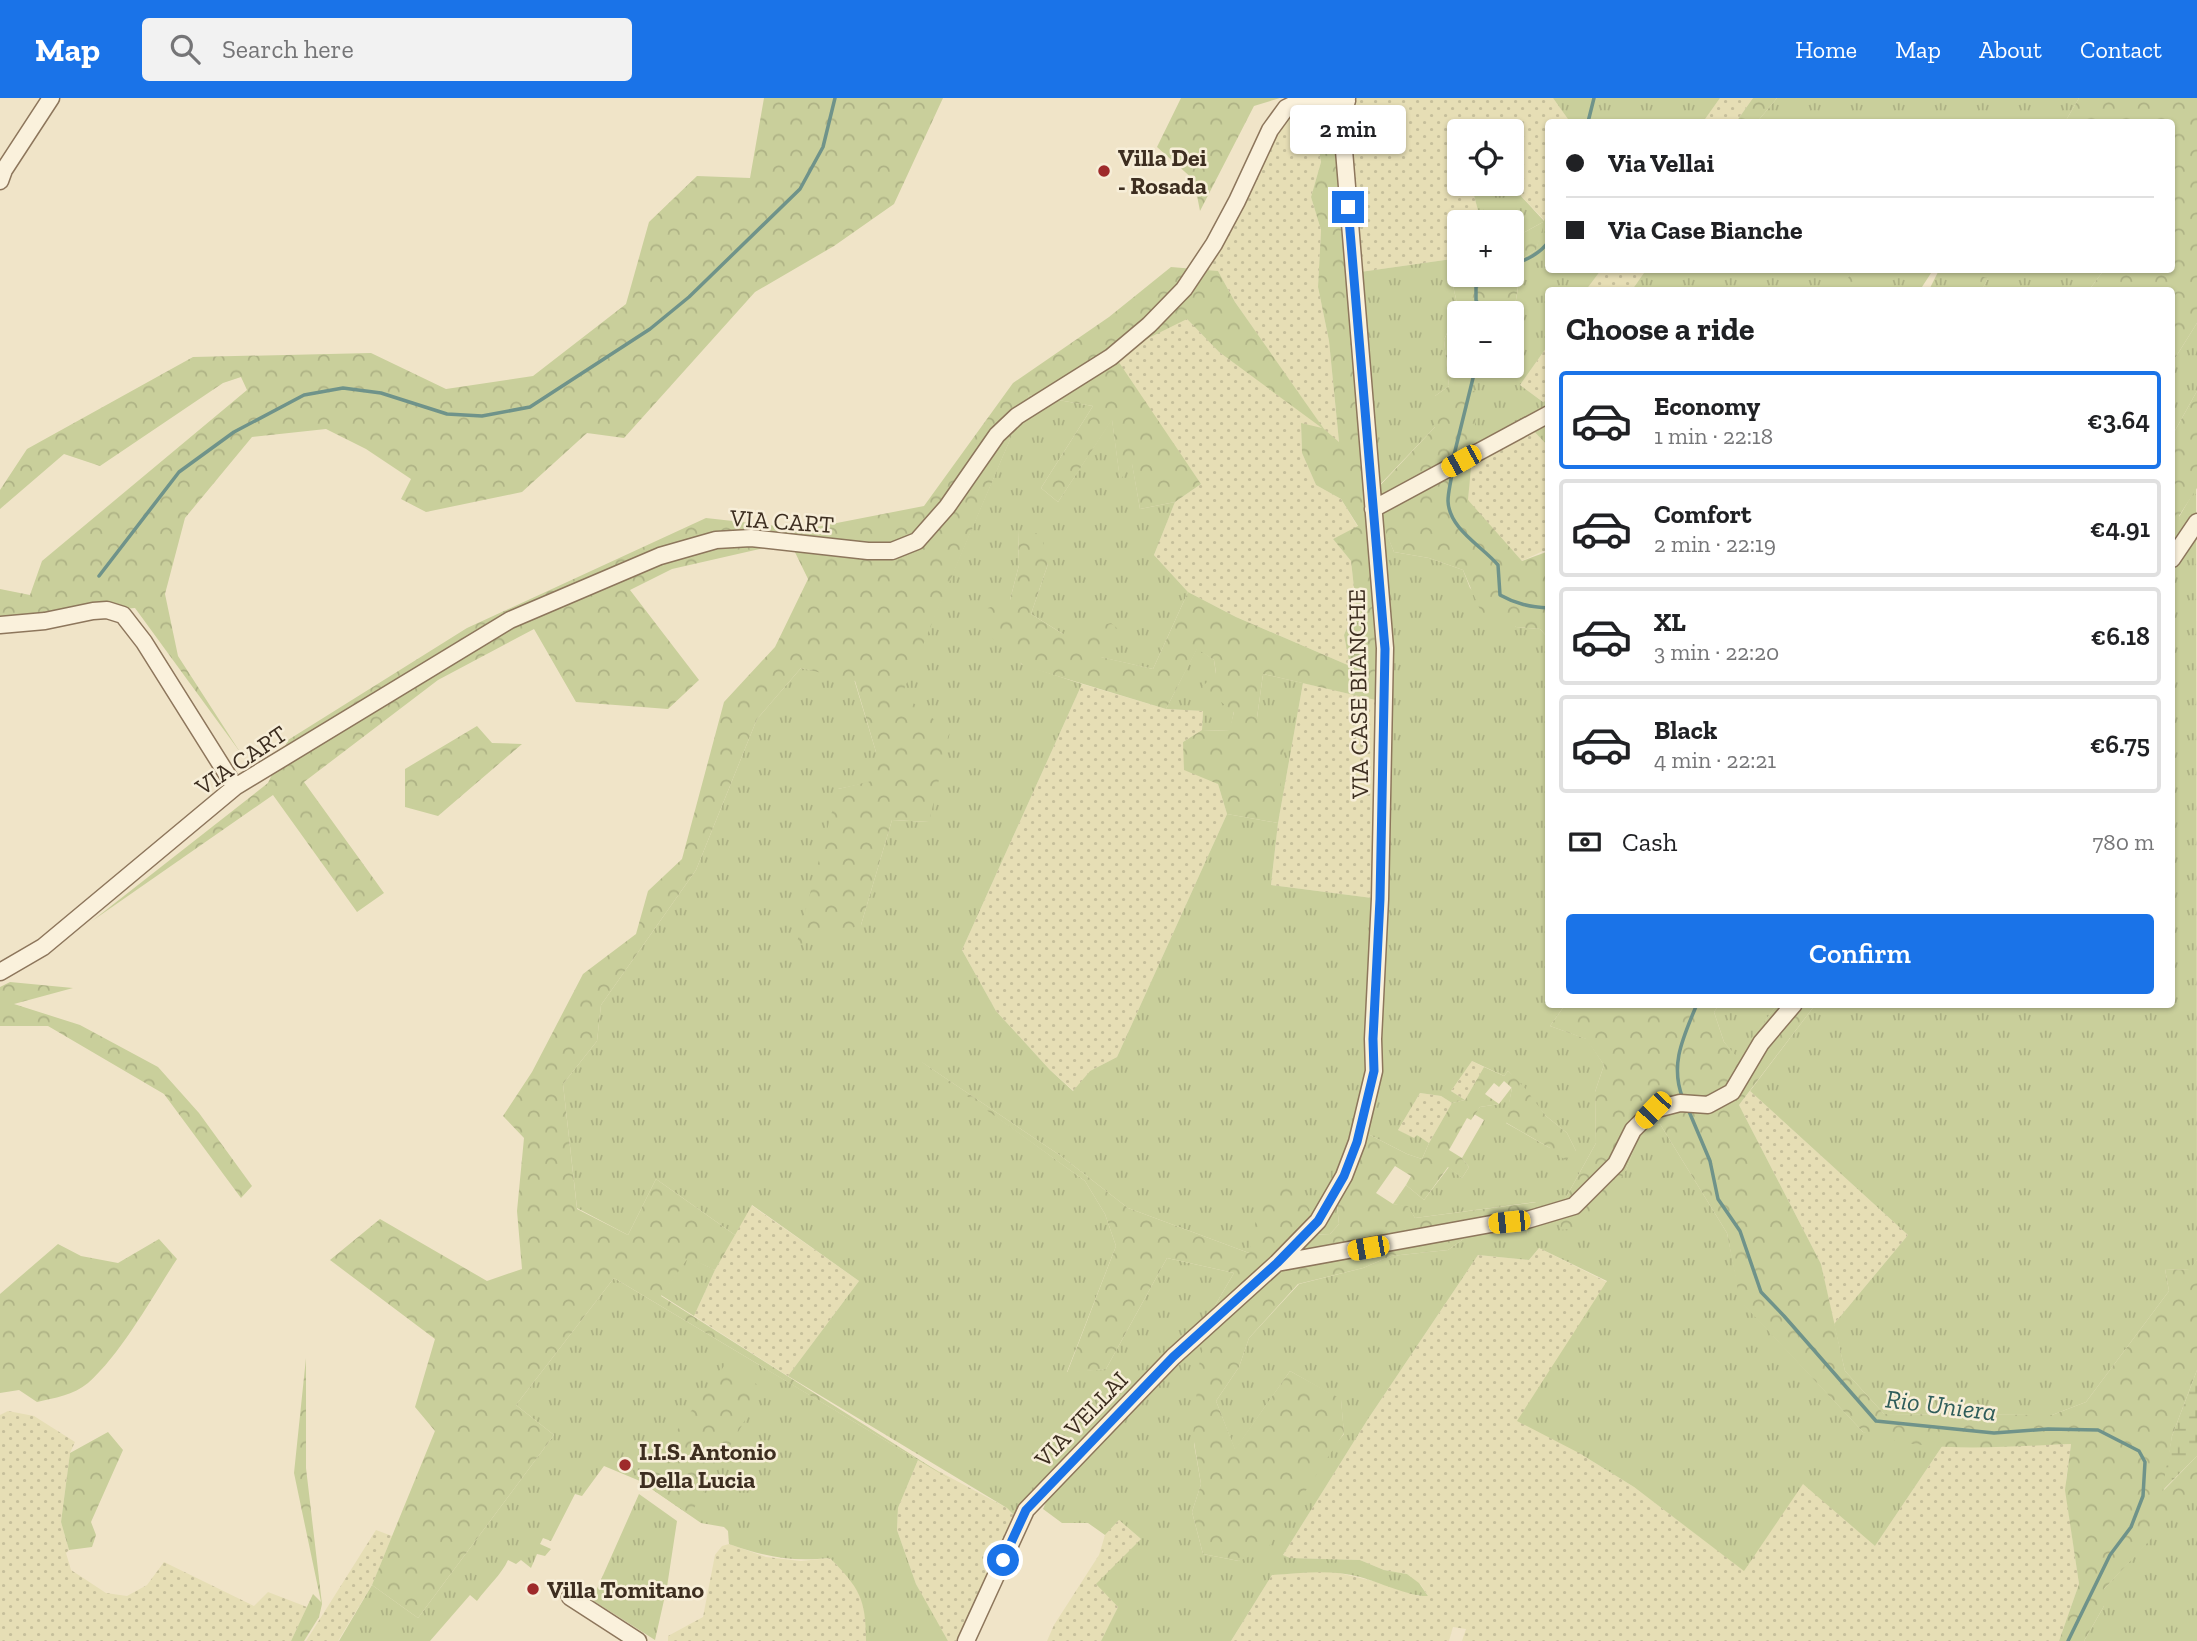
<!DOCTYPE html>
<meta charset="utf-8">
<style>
:root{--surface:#fff;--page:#f2f2f2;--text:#202124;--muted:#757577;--line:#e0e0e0;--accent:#1a73e8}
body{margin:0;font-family:"Zilla Slab",serif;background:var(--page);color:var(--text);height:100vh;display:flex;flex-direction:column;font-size:26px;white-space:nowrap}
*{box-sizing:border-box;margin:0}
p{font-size:23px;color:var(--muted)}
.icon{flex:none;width:38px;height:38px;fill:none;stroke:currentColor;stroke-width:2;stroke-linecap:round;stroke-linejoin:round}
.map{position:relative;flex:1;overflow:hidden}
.details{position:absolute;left:1545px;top:189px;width:630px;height:721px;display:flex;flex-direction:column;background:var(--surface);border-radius:7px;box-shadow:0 2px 5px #0004}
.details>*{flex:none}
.hud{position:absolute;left:1545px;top:21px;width:630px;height:154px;border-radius:7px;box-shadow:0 2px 5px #0004;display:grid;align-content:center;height:154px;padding:0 21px;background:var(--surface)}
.controls{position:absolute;left:1447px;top:21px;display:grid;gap:14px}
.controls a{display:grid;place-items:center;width:77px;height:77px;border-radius:7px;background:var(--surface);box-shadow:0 2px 5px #0004;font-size:35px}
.end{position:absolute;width:32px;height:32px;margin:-16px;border:9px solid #1a73e8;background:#fff;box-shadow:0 0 0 4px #fff}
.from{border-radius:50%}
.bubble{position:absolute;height:49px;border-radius:7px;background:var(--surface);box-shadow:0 2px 5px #0004;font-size:23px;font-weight:600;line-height:49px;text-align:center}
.car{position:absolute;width:21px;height:42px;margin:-21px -10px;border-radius:9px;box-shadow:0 0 5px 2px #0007;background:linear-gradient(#f5c518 24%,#345 0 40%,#f5c518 0 76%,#345 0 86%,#f5c518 0)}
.hud b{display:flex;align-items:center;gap:24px;height:66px;font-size:26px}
.hud b+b{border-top:2px solid var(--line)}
.hud i{width:18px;height:18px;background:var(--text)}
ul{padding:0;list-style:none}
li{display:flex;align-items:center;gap:21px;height:98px;margin:0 14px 10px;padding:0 7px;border:4px solid var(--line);border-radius:7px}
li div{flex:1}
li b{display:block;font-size:26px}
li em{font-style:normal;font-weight:600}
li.on{border-color:var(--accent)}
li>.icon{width:63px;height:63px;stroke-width:1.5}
h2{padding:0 21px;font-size:32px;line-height:84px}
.pay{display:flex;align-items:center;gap:18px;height:77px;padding:0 21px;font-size:26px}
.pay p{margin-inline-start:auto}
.action{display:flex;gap:14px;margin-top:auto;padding:14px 21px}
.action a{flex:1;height:80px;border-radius:7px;background:var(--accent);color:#fff;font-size:28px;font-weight:600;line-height:80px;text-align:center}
header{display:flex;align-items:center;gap:42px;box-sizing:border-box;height:98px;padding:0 35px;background:var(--accent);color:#fff}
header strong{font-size:33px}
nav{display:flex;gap:38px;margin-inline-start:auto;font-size:24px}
.search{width:490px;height:63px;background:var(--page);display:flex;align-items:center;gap:18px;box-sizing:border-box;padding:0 24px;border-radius:7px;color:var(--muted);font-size:26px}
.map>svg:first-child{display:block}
.farmland{fill:url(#farmland-dots)}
.grass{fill:url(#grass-tufts)}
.forest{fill:url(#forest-crowns)}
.wetland{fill:url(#wetland-marsh)}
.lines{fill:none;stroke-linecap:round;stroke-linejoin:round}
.stream{stroke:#6f938a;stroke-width:3.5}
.minor-casing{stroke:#8d765c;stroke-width:19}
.minor{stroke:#faf1dc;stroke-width:16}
.route{stroke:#1a73e8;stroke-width:9}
.poi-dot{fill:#9e2a2b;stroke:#f7eed8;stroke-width:2.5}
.labels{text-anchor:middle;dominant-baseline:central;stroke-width:5;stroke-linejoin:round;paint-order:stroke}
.poi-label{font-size:24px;font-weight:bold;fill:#3d2e20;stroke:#f7eed8;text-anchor:start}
.street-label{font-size:24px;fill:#3d2e20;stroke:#f7eed8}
.water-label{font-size:26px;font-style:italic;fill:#2f5d5a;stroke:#f7eed8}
</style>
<header>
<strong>Map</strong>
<div class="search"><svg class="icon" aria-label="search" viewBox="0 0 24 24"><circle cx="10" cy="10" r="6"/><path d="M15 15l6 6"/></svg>Search here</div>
<nav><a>Home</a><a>Map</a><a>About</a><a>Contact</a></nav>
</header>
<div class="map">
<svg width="2197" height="1543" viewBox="0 0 2197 1543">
<defs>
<pattern id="farmland-dots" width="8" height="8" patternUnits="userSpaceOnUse" patternTransform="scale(1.75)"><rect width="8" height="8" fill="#e6deb5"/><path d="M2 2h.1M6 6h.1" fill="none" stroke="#c6bf9b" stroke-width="1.8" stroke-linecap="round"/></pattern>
<pattern id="grass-tufts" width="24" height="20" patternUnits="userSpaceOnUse" patternTransform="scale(1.75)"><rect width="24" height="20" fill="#c9cf9b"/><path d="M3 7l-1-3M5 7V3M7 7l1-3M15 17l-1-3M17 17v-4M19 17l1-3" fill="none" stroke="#aeb285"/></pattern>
<pattern id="forest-crowns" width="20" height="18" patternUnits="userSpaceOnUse" patternTransform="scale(1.75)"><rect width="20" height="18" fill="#c9cf9b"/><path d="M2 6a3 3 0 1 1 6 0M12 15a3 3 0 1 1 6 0" fill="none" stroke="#aeb285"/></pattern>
<pattern id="wetland-marsh" width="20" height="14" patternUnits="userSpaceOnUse" patternTransform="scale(1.75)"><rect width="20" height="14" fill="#c9cf9b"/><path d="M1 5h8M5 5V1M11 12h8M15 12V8" fill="none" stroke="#aeb285"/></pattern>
</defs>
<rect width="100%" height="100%" fill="#f0e4c8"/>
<path class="farmland" d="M1347 0H1553L1570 24H1549V108L1545 123 1510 86H1512V33H1460L1457 30 1459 43 1460 86H1471L1481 124H1460L1459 160 1353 175 1339 27 1314 25 1321 64 1311 99 1321 132 1318 189 1329 243 1339 344 1301 326 1302 355 1316 387 1341 401 1358 429 1333 441 1351 463 1356 508 1344 537 1350 568 1236 519 1188 494 1154 457 1175 404 1201 386 1111 259 1149 227 1187 221 1219 254 1322 329 1235 204 1218 173 1197 172 1286 10Z
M1720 0H1753L1736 24H1703Z
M1601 172H1646L1632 192H1586Z
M1549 246V301L1543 304 1520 287Z
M1528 327 1549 349V453H1543L1522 463 1468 403 1470 358Z
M1303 585 1384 604 1380 801 1271 787 1278 725Z
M1082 586 1166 611 1203 613 1202 632 1183 644 1218 686 1227 716 1117 959 1090 973 1074 993 1050 972 996 913 962 852Z
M1472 963 1484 969 1465 1002 1451 993Z
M1750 993 1908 1137 1834 1226 1821 1166 1739 1007Z
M1420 995 1441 998 1452 1005 1429 1045 1417 1037 1414 1041 1398 1032Z
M751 1107 859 1183 788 1278 694 1218 715 1172Z
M1539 1150 1607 1184 1579 1355 1634 1389 1744 1472 1803 1385 1875 1448 1943 1347 2071 1346 2066 1382 2068 1410 2079 1486 2059 1543H1462L1466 1531 1453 1529 1449 1543H1231L1272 1477 1322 1473 1339 1475 1386 1486 1418 1498H1428L1421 1487 1407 1476 1384 1472 1360 1462 1290 1460 1283 1457 1368 1321 1478 1157 1529 1162Z
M8 1313 34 1318 75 1344 70 1355 61 1424 69 1452 66 1455 71 1472 106 1495 127 1498 147 1487 164 1464 254 1508 268 1494 307 1509 291 1543H0V1317Z
M918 1362 1007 1410 1017 1420 959 1543H948L936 1524 916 1486 897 1432 898 1410Z
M1119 1422 1141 1441 1097 1486 1118 1509 1101 1543H1047L1054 1527 1099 1457 1105 1437Z
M376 1432 392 1438 373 1485 338 1543H306Z
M729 1446 766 1459 801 1463 830 1460 854 1485 866 1513V1543H668V1538L703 1519 715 1457 722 1448Z"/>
<path class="grass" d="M1553 0H1720L1703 24H1570Z
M1777 0H2079L2065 24H1757Z
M1471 86H1510L1544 123 1549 108V172H1601L1586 192H1549V246L1520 287 1543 304 1549 301V349L1528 327 1470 358 1477 293 1469 294V268H1512V228L1518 189 1490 181 1497 177H1512V167L1536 152 1543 124 1512 141V124H1481Z
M1459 160V169L1450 174 1458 210 1444 242 1449 288 1435 298V329L1372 395 1353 175Z
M1646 172H1933L1920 192H1632Z
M1939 172H2104L2089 192H1982L1988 180 1967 189 1981 192H1929Z
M2197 225V293L2172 338V265Z
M1029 297 1093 308 1041 390 1058 404 1112 321 1120 381 1132 365 1140 411 1175 404 1154 457 1188 494 1153 571 1100 559 1031 516 1048 466 1018 433 1019 467 1010 502 1021 566 1082 586 962 852 996 913 1050 972 1073 993 1090 973 1117 959 1227 716 1278 725 1257 620 1263 576 1303 585 1278 725 1271 787 1380 801 1385 580 1372 398 1394 454 1429 460 1463 472 1470 490 1516 529 1540 531 1549 541V906L1565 907 1550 928 1587 941 1604 967 1595 994 1596 1045 1564 1103 1626 1072 1642 1030 1660 1026 1727 1135 1741 1203 1863 1334 1943 1347 1875 1448 1803 1386 1744 1473 1634 1389 1579 1355 1517 1323 1607 1183 1539 1150 1529 1162 1478 1157 1368 1321 1283 1457 1290 1460 1360 1462 1384 1472 1407 1476 1419 1485 1428 1498C1410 1499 1379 1484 1360 1479 1331 1471 1302 1475 1272 1477L1231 1543H1101L1118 1509 1096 1486 1141 1441 1119 1422 1105 1437 1088 1425H1062L1043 1411 1053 1388 1207 1233 1194 1346 1201 1386 1192 1414 1203 1456 1239 1463 1344 1336 1341 1302 1290 1273 1235 1352 1216 1303 1239 1269 1249 1240 1299 1186 1363 1170 1391 1158 1448 1152 1472 1135 1527 1136 1536 1104 1415 1120 1408 1109 1393 1106 1406 1087 1424 1102 1449 1069 1462 1080 1469 1069 1462 1060 1484 1022 1474 1016 1480 1009 1499 1006 1512 989 1506 1025 1550 1050 1576 1053 1567 1035 1546 1018 1508 973 1504 978 1472 963 1451 993 1465 1002 1452 1005 1441 998 1420 995 1398 1032 1414 1040 1417 1037 1429 1045 1422 1061 1407 1056 1366 1035 1357 1044 1318 1123 1249 1155 1128 1110 1061 1058 920 963 1085 1083 1105 1116 1116 1148 1067 1274 1106 1271 1167 1160 1234 1175 1203 1228 1017 1420 1007 1410 788 1278 859 1183 752 1107 735 1137 656 1081 628 1137 577 1110 563 986 597 943 601 907 696 772 757 621 801 570 854 581 876 654V683L838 691 861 827 892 722 929 724 901 596Z
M2196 390 2197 1162 2190 1172 2165 1171 2169 1193 2086 1304 2052 1317 1884 1316 1845 1273 1834 1226 1908 1137 1750 993 1815 907 2172 906V451L2182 434 2179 419Z
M1197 550 1214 562 1216 576 1234 613 1230 633 1202 632 1203 613 1166 611Z
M1719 907H1777L1737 960 1724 944 1714 914Z
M1337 1107 1339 1126 1330 1136 1312 1137Z
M688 1159 715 1172 694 1218 661 1197Z
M614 1180 918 1362 898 1410 897 1432 916 1486 948 1543H866C866 1500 859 1490 830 1460 791 1464 766 1459 729 1446L728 1433 724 1429 701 1425 640 1383 604 1368 582 1398 575 1396 551 1443 543 1440 540 1446 551 1451 545 1458 537 1456 531 1470 521 1462 516 1466 508 1462C502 1476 487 1489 477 1503L470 1497 430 1543H339L372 1487 418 1520 554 1337 516 1307Z
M2197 1390V1543H2084L2104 1508V1491Z
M639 1396 677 1423 667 1489 655 1542 592 1502Z"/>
<path class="forest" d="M764 0H943L894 106 834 148 755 194 624 340 587 335 522 394 426 414 401 401 411 381 366 351 326 331 252 339 185 420 165 496 178 558 240 654 135 510 0 521V491L30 497 42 463 247 292 241 279 223 285 100 368 64 356 0 411V392L27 351 193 259 371 255 446 291 533 278 626 206 649 124 697 78 750 80Z
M1181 0H1280L1254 8 1200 113 1194 82 1157 49Z
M1753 0H1777L1757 24H1736Z
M2079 0H2197V225L2172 265V192H2089L2104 172H2172V24H2065Z
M1326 24 1342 28 1373 395 1435 329V298L1449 288 1444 242 1458 210 1450 174 1459 169 1460 177H1497L1491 181 1518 188 1512 228V215H1460V268H1469V293H1478L1468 402 1522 463 1549 453V541L1540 531 1516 529 1481 514 1463 472 1429 460 1394 454 1379 418 1384 604 1263 576 1257 620 1284 644 1278 725 1227 716 1218 686 1184 672 1183 644 1202 632 1229 633 1234 614 1202 589 1216 575 1214 562 1197 551 1166 611 1024 568 983 532 988 510 1010 502 1019 467 1018 433 1041 436 1048 466 1031 516 1063 536 1111 525 1126 538 1101 559 1153 571 1188 494 1236 519 1350 568 1344 537 1356 508 1351 463 1333 441 1358 428 1341 401 1316 387 1302 355 1301 325 1322 330 1219 254 1187 221 1114 257 1201 386 1175 404 1140 411 1132 366 1120 382 1112 322 1058 404 1041 390 1093 308 1029 297 902 596 950 634 929 724 892 722 861 827 796 848 838 691 876 682V654L855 583 801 570 757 621 696 772 601 907 597 943 563 986 577 1111 628 1137 656 1081 735 1137 715 1172 688 1160 661 1198 953 1383 614 1180 516 1307 554 1337 418 1520 372 1487 435 1333 415 1309 435 1241 330 1162 380 1121 487 1183 522 1171 517 1113 524 1040 503 1018 532 974 583 876 636 836 648 793 682 761 724 604 775 549 808 481 790 444 672 471 630 492 699 582 668 611 576 604 534 531 438 582 304 684 384 795 357 814 273 697 92 823 268 685 288 642 467 530 706 420 806 431 924 408 1013 285 1109 219 1171 169 1218 173 1235 204 1324 331 1339 344 1329 243 1318 189 1321 132 1311 99 1321 64 1314 25Z
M1545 123 1536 152 1512 167V141Z
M1854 172H1873L1860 192H1850L1842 188Z
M1975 177 1988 180 1982 192 1966 189Z
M2197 293V390L2179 418 2183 434 2172 451V338Z
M477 628 492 645 522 646 438 718 405 709V671Z
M10 884 73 890 14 906 80 927 158 969 199 1015 252 1088 241 1100 164 996 48 928H0V889Z
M1565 907H1719L1714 914 1724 944 1737 959 1777 907H1815L1739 1007 1821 1166 1845 1273 1884 1316 2052 1317 2086 1304 2169 1193 2165 1171 2189 1172 2197 1162V1272L2172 1338 2164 1392 2197 1358V1392L2104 1491V1508L2084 1543H2059L2079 1486 2065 1392 2071 1346C2007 1348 1924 1357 1863 1334L1740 1203 1727 1135 1660 1026 1642 1031 1626 1072 1604 1108 1579 1130 1560 1132 1564 1103 1596 1045 1595 994 1604 967 1586 941 1550 928Z
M892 944 1061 1058 1128 1110 1249 1155 1263 1088 1294 1090 1318 1123 1203 1228 1234 1175 1167 1160 1106 1271 1067 1275 1116 1148 1105 1116 1085 1083Z
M1484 969 1504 978 1508 973 1524 989 1546 1018 1567 1035 1576 1053 1565 1062 1550 1050 1505 1024 1512 990 1504 983 1499 989 1494 985 1485 996 1499 1006 1480 1009 1471 1022 1467 1020 1449 1052 1462 1060 1469 1069 1462 1080 1448 1069 1424 1102 1406 1087 1411 1078 1395 1068 1376 1095 1393 1106 1408 1108 1415 1120 1537 1104 1527 1136 1472 1135 1448 1152 1391 1158 1363 1170 1298 1186 1249 1240 1239 1269 1216 1303 1235 1351 1290 1273 1341 1301 1344 1335 1267 1451 1239 1463 1203 1456 1192 1414 1201 1386 1193 1338 1199 1267 1207 1233 1312 1137 1330 1136 1339 1126 1337 1107 1366 1035 1407 1056 1422 1061 1429 1045 1452 1005 1465 1002Z
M159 1141 177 1161C152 1199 122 1255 88 1285 74 1297 54 1300 37 1304L19 1292 0 1295V1196L58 1146 81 1158 118 1165Z
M306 1260V1370L322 1506 319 1519 304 1543H291L313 1496 321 1504 294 1375Z
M727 1264 763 1291 690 1417 640 1383Z
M108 1334 123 1352 91 1424 96 1437 92 1449 69 1452 61 1424 70 1355Z"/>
<path class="wetland" d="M2197 1272V1358L2162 1393 2172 1338Z"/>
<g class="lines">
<path class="stream" d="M1588 24 1594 0
M1512 167C1526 162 1540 156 1549 143
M1483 215 1476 202V189L1489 177
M1453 361 1476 268
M1452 375C1451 384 1448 394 1448 403 1449 431 1482 448 1498 467L1500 497C1516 506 1530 509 1549 510
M99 478 179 374 234 334 304 297 343 290 381 295 447 316 482 318 530 309 650 231 689 199 800 91 823 49 835 0
M1683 1001C1669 966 1684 938 1697 906
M1688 1011 1710 1063 1718 1101 1740 1133 1761 1194 1784 1218 1876 1323 1994 1335 2048 1331 2098 1332 2139 1353 2145 1364 2143 1398 2131 1429 2110 1457 2068 1543"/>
<defs>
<path id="minor" d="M0 83 4 72 51 0
M1373 411 1549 316
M2172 461 2197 424
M0 527 45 523 93 513 107 512 123 517 144 544 235 689
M0 874 43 849 235 689 510 522 660 458 716 442 751 440 868 453H892L917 443 947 409 997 337 1017 318 1111 259 1149 227 1184 191 1214 146 1237 103 1270 32 1286 10 1298 4 1312 0 1347 3
M1277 1165 1491 1126 1527 1122 1574 1108 1616 1066 1633 1032 1653 1012 1680 1005 1708 1007 1732 994 1761 945 1794 906
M570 1499 638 1543
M966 1543 1026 1412 1173 1259 1277 1165 1318 1123 1344 1078 1357 1044 1374 973 1373 941 1380 801 1385 550 1342 28 1347 0"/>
</defs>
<use href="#minor" class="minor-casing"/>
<use href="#minor" class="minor"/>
</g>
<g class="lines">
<path class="route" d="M1003 1462 1026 1412 1173 1259 1277 1165 1318 1123 1344 1078 1357 1044 1374 973 1373 941 1380 801 1385 551 1348 109"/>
</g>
<g class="poi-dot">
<circle cx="1104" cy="73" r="7"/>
<circle cx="625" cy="1367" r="7"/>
<circle cx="533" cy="1491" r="7"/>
</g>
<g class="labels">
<g class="poi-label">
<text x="1118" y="59">Villa Dei<tspan x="1118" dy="28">- Rosada</tspan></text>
<text x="639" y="1353">I.I.S. Antonio<tspan x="639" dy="28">Della Lucia</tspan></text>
<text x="547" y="1491">Villa Tomitano</text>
</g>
<g class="street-label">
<text transform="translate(782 423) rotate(4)">VIA CART</text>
<text transform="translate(1358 596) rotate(-91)">VIA CASE BIANCHE</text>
<text transform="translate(241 662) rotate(-34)">VIA CART</text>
<text transform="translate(1081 1321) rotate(-46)">VIA VELLAI</text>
</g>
<g class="water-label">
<text transform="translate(1941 1307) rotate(7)">Rio Uniera</text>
</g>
</g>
</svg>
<div class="controls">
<a><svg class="icon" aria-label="locate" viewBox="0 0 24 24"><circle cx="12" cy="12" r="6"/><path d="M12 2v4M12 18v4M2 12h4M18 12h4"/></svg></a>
<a>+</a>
<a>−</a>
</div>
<i class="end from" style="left:1003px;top:1462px"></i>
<i class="end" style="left:1348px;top:109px"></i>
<div class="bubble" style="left:1290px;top:7px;width:116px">2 min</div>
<i class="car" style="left:1461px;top:363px;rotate:241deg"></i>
<i class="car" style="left:1653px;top:1012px;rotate:224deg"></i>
<i class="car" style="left:1509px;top:1124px;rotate:264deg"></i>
<i class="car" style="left:1368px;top:1150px;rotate:260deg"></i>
<div class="hud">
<b><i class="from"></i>Via Vellai</b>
<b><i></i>Via Case Bianche</b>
</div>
<section class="details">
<h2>Choose a ride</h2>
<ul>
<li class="on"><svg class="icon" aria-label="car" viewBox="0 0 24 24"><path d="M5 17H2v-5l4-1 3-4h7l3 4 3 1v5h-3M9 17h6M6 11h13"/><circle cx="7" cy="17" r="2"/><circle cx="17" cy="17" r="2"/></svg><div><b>Economy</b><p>1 min · 22:18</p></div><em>€3.64</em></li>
<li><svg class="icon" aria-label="car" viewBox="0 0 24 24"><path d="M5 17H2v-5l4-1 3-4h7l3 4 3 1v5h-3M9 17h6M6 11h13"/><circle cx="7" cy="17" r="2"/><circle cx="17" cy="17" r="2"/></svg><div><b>Comfort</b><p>2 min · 22:19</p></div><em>€4.91</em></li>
<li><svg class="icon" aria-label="car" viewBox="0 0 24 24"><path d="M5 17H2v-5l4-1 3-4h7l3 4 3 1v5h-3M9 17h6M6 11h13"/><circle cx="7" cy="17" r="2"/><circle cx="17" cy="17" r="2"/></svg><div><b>XL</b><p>3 min · 22:20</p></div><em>€6.18</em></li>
<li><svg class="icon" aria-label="car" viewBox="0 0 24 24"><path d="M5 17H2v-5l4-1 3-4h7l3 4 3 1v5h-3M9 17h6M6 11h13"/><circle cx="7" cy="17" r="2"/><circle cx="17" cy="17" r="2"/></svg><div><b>Black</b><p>4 min · 22:21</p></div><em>€6.75</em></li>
</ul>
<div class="pay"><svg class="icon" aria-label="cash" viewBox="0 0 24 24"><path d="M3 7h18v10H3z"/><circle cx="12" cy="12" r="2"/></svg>Cash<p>780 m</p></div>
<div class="action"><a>Confirm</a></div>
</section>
</div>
